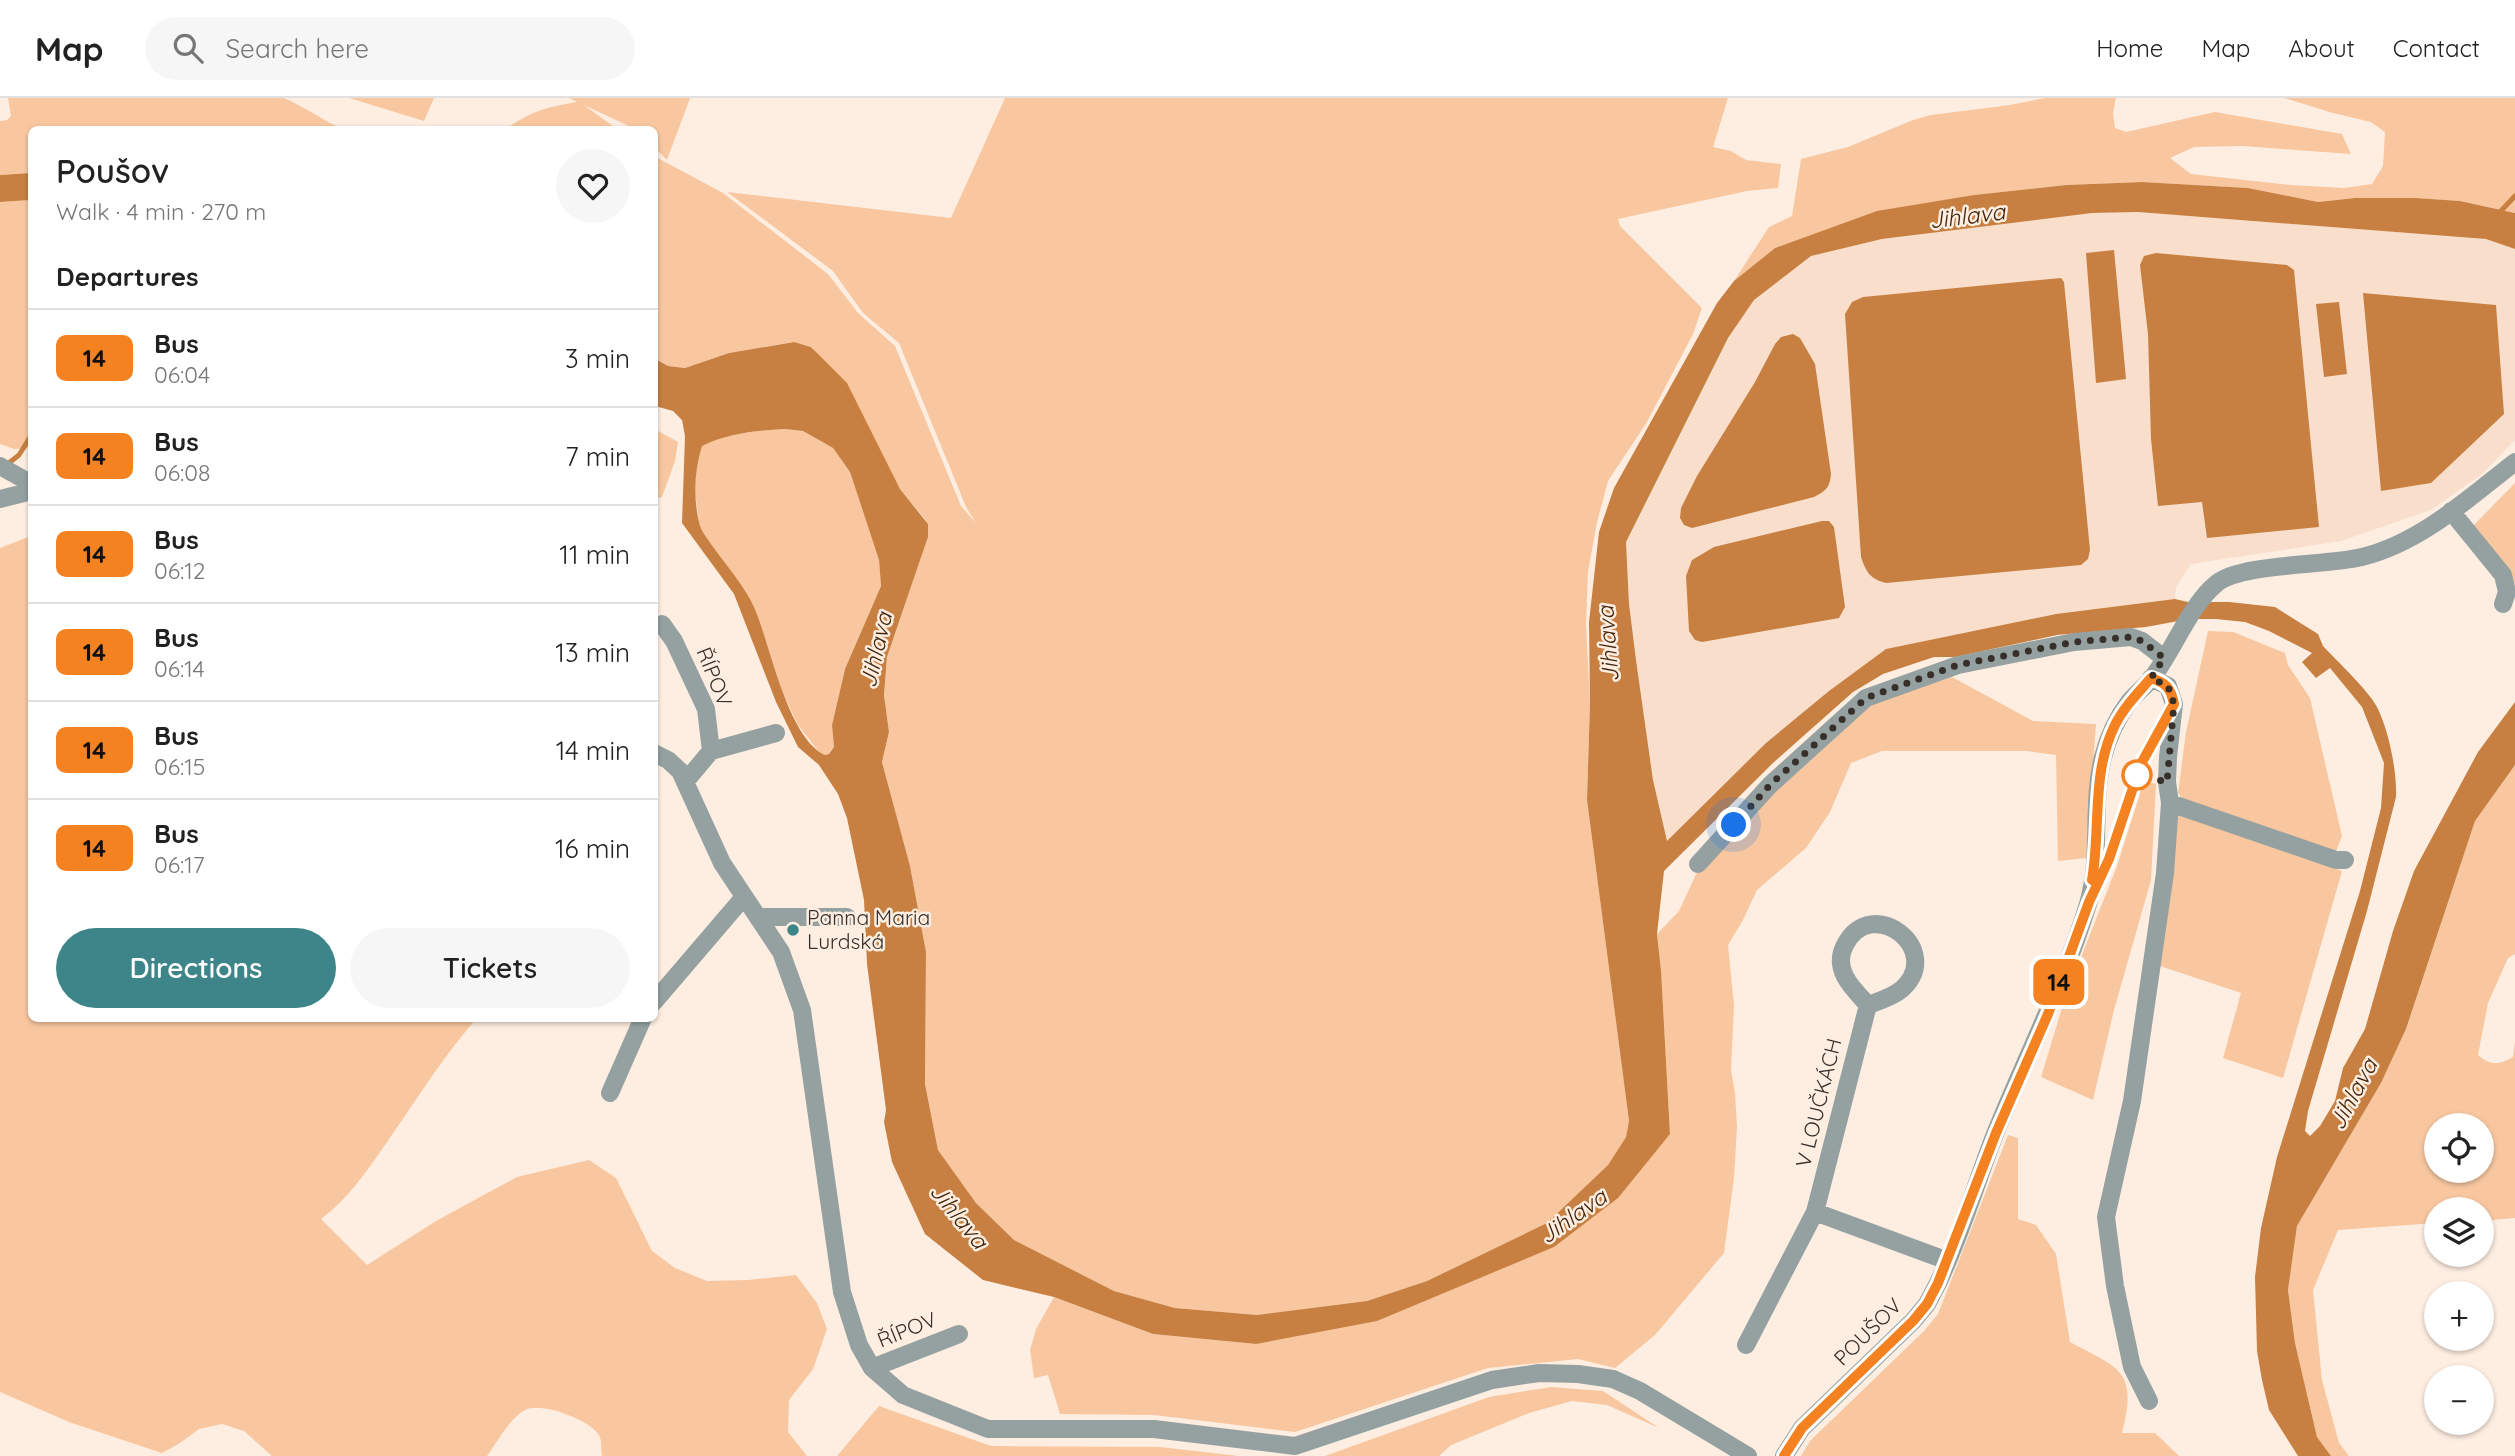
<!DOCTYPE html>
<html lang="en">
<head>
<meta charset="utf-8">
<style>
	:root { --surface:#fff; --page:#f6f6f6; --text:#222; --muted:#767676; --line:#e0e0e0; --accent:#3d8589 }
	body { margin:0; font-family:Quicksand,sans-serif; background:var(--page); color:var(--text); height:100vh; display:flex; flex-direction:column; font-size:26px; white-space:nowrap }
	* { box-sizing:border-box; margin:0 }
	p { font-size:23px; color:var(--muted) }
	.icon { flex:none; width:38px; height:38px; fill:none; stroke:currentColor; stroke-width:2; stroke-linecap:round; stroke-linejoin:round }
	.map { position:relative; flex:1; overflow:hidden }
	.sheet { position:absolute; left:28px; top:28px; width:630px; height:896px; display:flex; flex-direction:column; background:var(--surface); border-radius:10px; box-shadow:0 2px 5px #0004 }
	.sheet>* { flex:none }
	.badge { padding:0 14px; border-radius:10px; font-size:24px; line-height:46px }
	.fabs { position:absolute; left:2424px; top:1015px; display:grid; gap:14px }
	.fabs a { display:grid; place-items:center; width:70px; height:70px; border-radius:50%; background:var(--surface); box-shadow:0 2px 5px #0004; font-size:35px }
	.you { position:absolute; width:35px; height:35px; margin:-18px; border:5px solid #fff; border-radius:50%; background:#1a73e8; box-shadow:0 0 0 10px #1a73e833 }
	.map>.badge { position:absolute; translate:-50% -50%; box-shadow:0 0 0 4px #fff }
	h2 { padding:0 28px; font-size:26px; line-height:63px }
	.round { display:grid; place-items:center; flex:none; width:74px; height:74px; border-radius:37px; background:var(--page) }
	.summary { display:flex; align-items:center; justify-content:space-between; height:119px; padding:0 28px }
	h1 { font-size:33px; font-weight:600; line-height:52px }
	.primary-button { display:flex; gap:14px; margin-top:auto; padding:14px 28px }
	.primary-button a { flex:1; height:80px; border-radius:42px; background:var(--accent); color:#fff; font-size:28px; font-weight:600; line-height:80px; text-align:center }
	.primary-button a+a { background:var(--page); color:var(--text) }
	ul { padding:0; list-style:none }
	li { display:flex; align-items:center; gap:21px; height:98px; padding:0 28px; border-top:2px solid var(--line) }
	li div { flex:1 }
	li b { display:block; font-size:26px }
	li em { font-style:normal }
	li .badge { min-width:77px; font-weight:700; text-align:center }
	header { display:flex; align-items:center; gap:42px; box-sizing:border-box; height:98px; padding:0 35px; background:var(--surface); border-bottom:2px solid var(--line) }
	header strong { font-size:33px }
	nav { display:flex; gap:38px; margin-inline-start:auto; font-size:24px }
	.search { width:490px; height:63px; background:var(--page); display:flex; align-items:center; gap:18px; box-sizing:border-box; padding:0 24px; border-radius:38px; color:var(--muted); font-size:26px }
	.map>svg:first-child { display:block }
</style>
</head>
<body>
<header>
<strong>Map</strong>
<div class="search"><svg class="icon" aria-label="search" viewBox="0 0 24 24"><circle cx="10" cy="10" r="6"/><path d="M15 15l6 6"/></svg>Search here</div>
<nav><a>Home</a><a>Map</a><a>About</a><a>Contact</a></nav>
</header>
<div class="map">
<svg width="2515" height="1358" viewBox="0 0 2515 1358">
	<rect width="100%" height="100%" fill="#feeee2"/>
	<!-- built -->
	<path fill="#f9dfcb" d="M2138 114 2486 141 2515 151V342L2482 376 2431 412 2341 443 2191 466 2176 489 2175 501 2056 516 1886 551 1829 593 1766 645 1667 744 1653 682 1636 562 1629 506 1626 444 1728 240 1754 202 1811 158 1882 141 2092 115Z"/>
	<!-- green -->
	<path fill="#f8c7a0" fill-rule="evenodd" d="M8 0H284C305 9 322 22 343 31L32 32 31 75 0 77V23L7 22 11 18Z
		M349 0H434L424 23Z
		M569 0H690L667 62 655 50 654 32 635 31 584 7 617 31H506C531 13 547 9 577 4Z
		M1005 0H1728L1713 49 1731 53 1746 62 1781 66 1778 90 1747 93 1618 121 1620 128 1702 210 1693 236 1647 324 1608 383 1597 424 1588 474 1586 526 1590 605 1587 702 1629 1023 1626 1039 1608 1067 1547 1125 1427 1183 1367 1203 1257 1217 1175 1210 1114 1193 1014 1142 976 1105 938 1052 925 986 926 854 910 768 882 664 889 634 884 597 887 559 928 439V426L924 420 900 391 812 249 793 244 729 255 685 270 668 268 655 260 654 58 723 95 828 176 858 215 895 248 961 408 976 425 966 409 899 245 863 215 833 173 727 94 951 120Z
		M2045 0H2116L2113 16 2115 30 2126 34 2215 14 2342 36 2351 56 2242 48 2194 49 2170 60 2191 76 2291 87 2344 90 2372 86 2383 68 2385 34 2371 24 2333 15 2284 0H2515V115L2460 103 2416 100H2355L2318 104 2248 90 2142 84 2065 87 1974 97 1775 150 1734 183 1769 129 1792 118 1801 61 1848 49 1913 22 1931 17 2010 7Z
		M31 102 32 350 14 351 0 346V104Z
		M655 331 678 344 675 363 662 399 655 401Z
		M785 331 803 333 833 350 850 374 879 462 881 488 845 571 832 627 834 649 829 656 825 657 819 654 798 627 783 596 753 507 700 430 695 394 697 364 702 347C729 335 755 333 785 331Z
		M2515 385V486L2470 431Z
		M31 438 32 920 476 921C443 959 416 1002 387 1044 367 1073 348 1101 321 1121L367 1167 436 1123 517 1079 589 1062 616 1080 652 1153 675 1170 707 1183 748 1182 796 1177 817 1205 827 1231 813 1271 789 1302 788 1334 807 1358H602C601 1352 602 1342 599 1337 590 1322 541 1303 525 1312 509 1321 498 1343 487 1358H272L244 1333 222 1326 199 1331 180 1345 162 1355 69 1324 0 1294V450Z
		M2208 533 2233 534 2285 555 2288 567 2310 600 2342 738 2335 756 2182 700 2178 695 2186 634Z
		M1952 579 2033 623 2096 626 2086 760 2058 763 2056 657 2027 653H1882L1851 665 1830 714 1806 750 1757 792 1743 822 1728 847 1734 907 1731 972 1735 995 1737 1029 1734 1080 1724 1155 1655 1237 1615 1270 1578 1261 1488 1270 1295 1334 1154 1317 1060 1316 1048 1277 1034 1280 1030 1252 1036 1231 1054 1199 1153 1236 1256 1246 1554 1149 1670 1036 1661 872 1657 836 1679 813 1704 759 1870 605Z
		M2515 667V856L2508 860 2488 905 2478 957C2490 968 2500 967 2513 959L2515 943V1120L2482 1123V1111H2436V1125L2338 1132 2313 1192 2322 1282 2339 1345 2349 1358H2331L2317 1339 2295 1245 2288 1192 2297 1128 2381 985 2406 931 2475 723ZM2436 1027H2482V1073H2436Z
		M2144 683 2156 686 2151 782 2114 912 2093 1002 2041 979 2066 897 2117 768Z
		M2181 715 2342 773 2283 980 2223 960 2241 895 2157 867 2175 718Z
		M2008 1037 2018 1040V1121L2036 1127 2056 1156 2070 1244C2120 1271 2138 1272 2122 1335H2155L2179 1358H1801L1810 1343 1924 1233 1938 1216Z
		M1551 1289 1603 1293 1659 1330 1607 1307 1572 1303 1529 1315 1451 1347 1439 1358H1325L1489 1299Z
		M879 1308 991 1348 1160 1349 1239 1358H837Z"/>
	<!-- water -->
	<path fill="#c78041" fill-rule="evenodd" d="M31 75V102L0 104V77Z
		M2142 84 2248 90 2318 104 2355 100H2416L2460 103 2515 115V151L2486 141 2138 114 2092 115 1882 141 1811 158 1754 202 1728 240 1626 444 1629 506 1636 562 1653 682 1667 743 1766 645 1829 593 1886 551 2056 516 2175 501 2188 504H2229L2275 509 2318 536 2323 548C2337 563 2368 592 2377 609 2389 633 2397 673 2396 699L2367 813 2308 1013 2305 1033 2310 1038 2320 1028 2335 1003 2343 970 2365 931 2393 833 2414 773 2478 654 2515 604V667L2475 723 2406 931 2381 985 2297 1128 2288 1192 2295 1245 2317 1339 2331 1358H2298L2269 1312 2262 1282 2257 1253 2255 1179 2261 1130 2277 1059 2360 793 2381 710 2384 665 2362 609 2330 570 2316 580 2302 564 2312 555 2269 533 2245 524 2216 521H2189L2146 529 2057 537 1955 559H1934L1883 576 1853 594 1774 664 1664 773 1657 836 1661 872 1670 1036 1618 1100 1554 1149 1377 1223 1256 1246 1153 1236 1054 1199 983 1182 925 1136 892 1064 884 1024 886 1012 867 866 864 802 847 720 838 696 819 667 798 649 776 604 734 496 682 425 685 338 682 322 673 313 655 308 654 260 668 268 685 270 729 255 794 244 811 249 847 285 900 391 928 426V439L887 559 884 597 889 634 882 664 910 768 926 854 925 986 938 1052 976 1105 1014 1142 1114 1193 1175 1210 1257 1217 1367 1203 1427 1183 1547 1125 1608 1067 1626 1039 1629 1023 1587 702 1590 605 1589 524 1599 434 1614 390 1717 205 1734 183 1775 150 1877 113 1974 97 2066 87ZM785 331 803 333 833 350 850 374 879 462 881 488 845 571 832 627 834 649 829 656 825 657C787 639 770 545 754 509 744 487 725 466 711 446 707 440 702 434 700 428 693 402 694 373 702 348 729 335 755 333 785 331Z
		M2114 152 2126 281 2096 285 2086 155Z
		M2156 155 2287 167 2294 172 2319 429 2207 440 2202 404 2158 408 2151 341 2148 236 2140 167 2144 158Z
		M2061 180 2064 184 2090 452 2088 461 2081 467 1886 485C1870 481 1866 474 1861 459L1845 216 1852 204 1863 199Z
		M2363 195 2496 207 2504 316 2431 385 2381 393Z
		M2339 204 2347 276 2324 279 2316 206Z
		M1793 236 1800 240 1815 266 1831 376C1830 389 1826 393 1814 399L1692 430 1684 427 1680 420 1681 410 1697 378 1755 284 1775 246 1781 239Z
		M1822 423H1829L1834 429 1845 509 1839 520 1702 544 1695 542 1689 533 1686 478 1692 462 1714 449Z"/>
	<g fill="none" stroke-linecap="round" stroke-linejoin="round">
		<!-- stream -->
		<path stroke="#c78041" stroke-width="5" d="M2498 116 2515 98
			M5 368 19 357 32 336"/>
		<!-- minor -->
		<path stroke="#95a1a1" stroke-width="18" d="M0 368 32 386
			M0 401 32 393
			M2451 413 2503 477 2507 494 2503 506
			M662 526 674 543 706 611 711 653
			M654 655 668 662 680 673 722 765 781 854 802 912 842 1194 859 1247 872 1270 903 1297 988 1331H1154L1295 1348 1492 1282 1539 1275 1578 1276 1613 1281 1640 1293 1748 1358
			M685 684 711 653 776 635
			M2170 705 2336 762H2345
			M1698 766 1770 687 1866 600 1958 567 2074 544 2131 539 2142 543 2164 560
			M759 819H847
			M654 904 743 800
			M610 995 643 920
			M1815 1114 1948 1163
			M1746 1247 1815 1114 1868 907C1879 903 1893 899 1902 891 1945 852 1872 795 1845 847 1832 871 1852 890 1868 907
			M872 1270 959 1236
			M2149 1303 2132 1269 2115 1188 2106 1119 2132 1003 2165 775 2170 705 2167 684 2168 659 2174 606 2168 588 2151 580
			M1784 1358 1802 1330 1913 1223 1927 1206 1938 1185C1961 1137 1976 1085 1995 1036 2026 959 2064 885 2088 806 2102 758 2091 707 2103 659 2108 640 2117 620 2129 604 2136 595 2145 589 2152 580 2174 552 2189 508 2217 485 2242 465 2326 468 2362 459 2420 445 2469 400 2515 364"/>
	</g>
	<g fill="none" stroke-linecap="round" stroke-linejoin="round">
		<!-- line casing -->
		<g stroke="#fff" stroke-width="16">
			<path id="line" d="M1784 1358 1802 1330 1913 1223 1927 1206 1938 1185 1996 1035 2048 916 2089 804 2109 761 2141 666 2174 606C2171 591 2167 585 2151 580 2138 595 2124 609 2115 627 2091 675 2101 731 2092 782"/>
		</g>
		<!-- line -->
		<use href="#line" stroke="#f58220" stroke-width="10"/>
		<!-- walk -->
		<path stroke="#37302a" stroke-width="7" stroke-dasharray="0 12.6" d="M1734 727 1770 687 1866 600 1958 567 2074 544 2131 539 2142 543 2164 560 2151 580 2168 588 2174 606 2167 684 2137 677"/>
	</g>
	<!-- markers -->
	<circle fill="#fff" stroke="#f58220" stroke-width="3.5" cx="2137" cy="677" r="14"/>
	<circle fill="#3d8589" stroke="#feeee2" stroke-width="2.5" cx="793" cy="832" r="7"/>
	<g text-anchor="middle" stroke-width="5" stroke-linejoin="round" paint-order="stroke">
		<!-- street labels -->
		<g font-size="21" fill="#37302a" stroke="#feeee2">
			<text transform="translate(714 579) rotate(68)" y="7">ŘÍPOV</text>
			<text transform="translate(1819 1005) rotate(-76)" y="7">V LOUČKÁCH</text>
			<text transform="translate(907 1232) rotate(-22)" y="7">ŘÍPOV</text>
			<text transform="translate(1868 1234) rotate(-45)" y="7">POUŠOV</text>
		</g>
		<!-- poi labels -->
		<g font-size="21" fill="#37302a" stroke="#feeee2" text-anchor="start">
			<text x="807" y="827">Panna Maria<tspan x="807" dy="24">Lurdská</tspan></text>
		</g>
		<!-- water labels -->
		<g font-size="23" font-style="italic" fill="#43260b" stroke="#feeee2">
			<text transform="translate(1967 118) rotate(-7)" y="8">Jihlava</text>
			<text transform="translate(1608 546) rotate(-94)" y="8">Jihlava</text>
			<text transform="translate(876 552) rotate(-77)" y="8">Jihlava</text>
			<text transform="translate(2353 996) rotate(-62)" y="8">Jihlava</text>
			<text transform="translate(959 1118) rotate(51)" y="8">Jihlava</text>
			<text transform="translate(1573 1118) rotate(-35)" y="8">Jihlava</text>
		</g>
	</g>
</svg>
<div class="fabs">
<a><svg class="icon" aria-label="locate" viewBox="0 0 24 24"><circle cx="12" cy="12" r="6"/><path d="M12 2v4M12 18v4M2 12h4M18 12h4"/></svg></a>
<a><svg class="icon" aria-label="layers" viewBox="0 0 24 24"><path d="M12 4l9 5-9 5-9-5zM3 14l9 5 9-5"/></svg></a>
<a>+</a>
<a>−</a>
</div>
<div class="you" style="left:1734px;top:727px"></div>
<b class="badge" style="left:2059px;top:884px;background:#f58220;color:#111">14</b>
<section class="sheet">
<div class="summary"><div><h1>Poušov</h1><p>Walk · 4 min · 270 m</p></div><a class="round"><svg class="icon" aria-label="heart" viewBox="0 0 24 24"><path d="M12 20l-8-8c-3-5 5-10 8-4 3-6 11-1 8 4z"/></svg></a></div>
<h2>Departures</h2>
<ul>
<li><span class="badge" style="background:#f58220;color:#111">14</span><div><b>Bus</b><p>06:04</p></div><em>3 min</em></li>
<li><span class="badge" style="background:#f58220;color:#111">14</span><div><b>Bus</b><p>06:08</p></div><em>7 min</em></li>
<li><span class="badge" style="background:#f58220;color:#111">14</span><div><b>Bus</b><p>06:12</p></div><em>11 min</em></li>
<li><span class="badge" style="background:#f58220;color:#111">14</span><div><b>Bus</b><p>06:14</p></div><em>13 min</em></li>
<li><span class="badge" style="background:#f58220;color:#111">14</span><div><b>Bus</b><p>06:15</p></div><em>14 min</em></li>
<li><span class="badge" style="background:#f58220;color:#111">14</span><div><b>Bus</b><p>06:17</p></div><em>16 min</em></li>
</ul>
<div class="primary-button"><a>Directions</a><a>Tickets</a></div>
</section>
</div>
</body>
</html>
